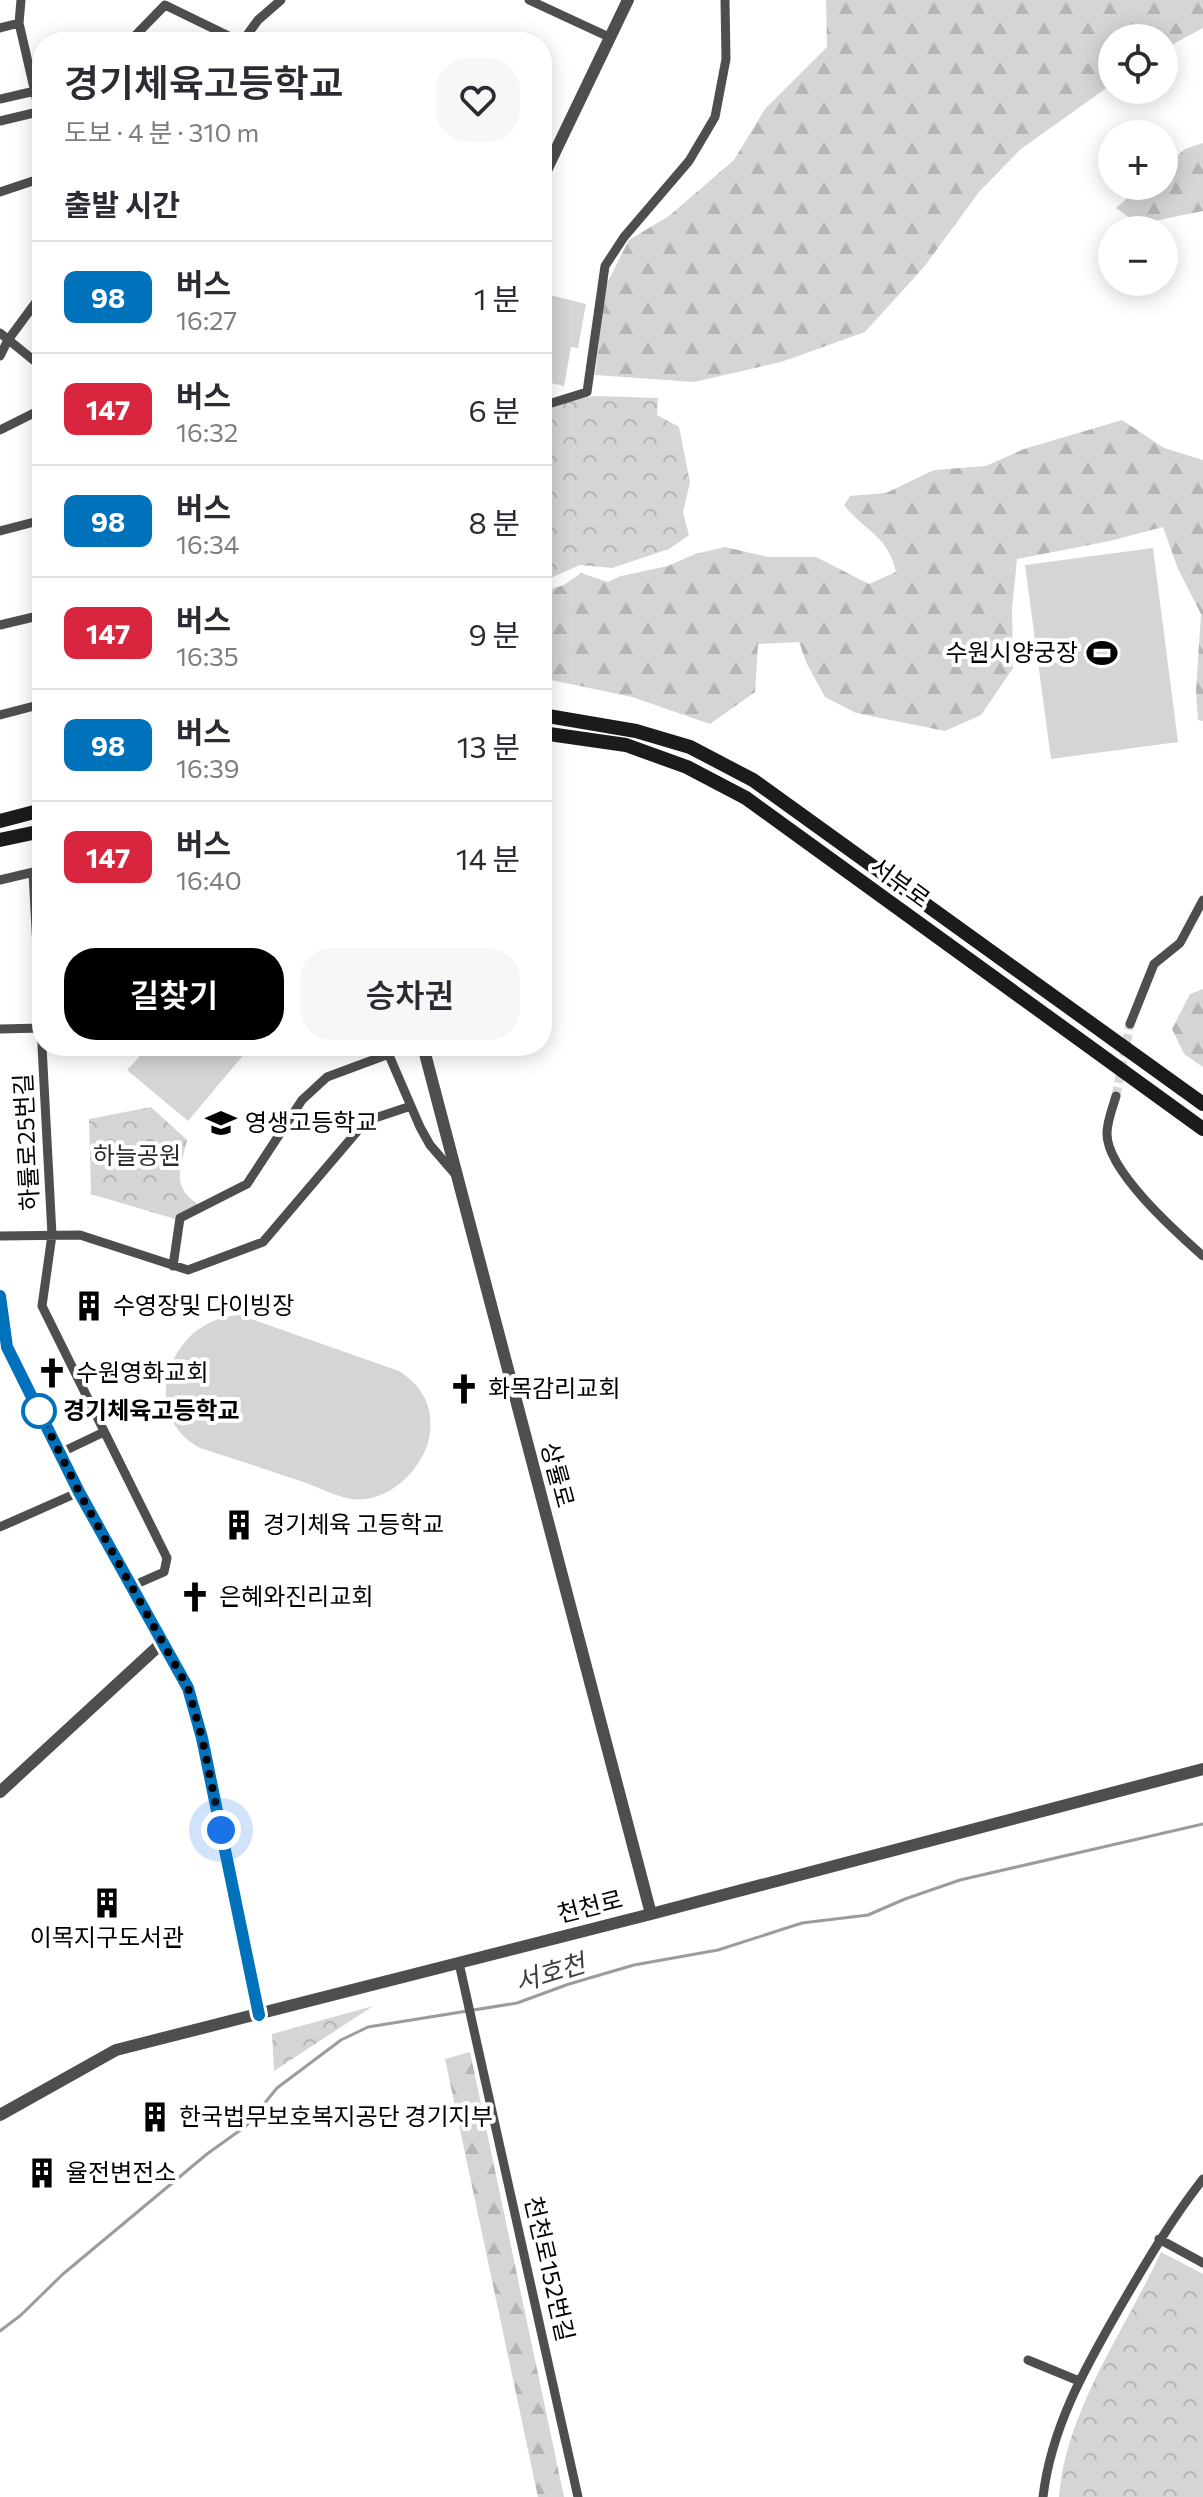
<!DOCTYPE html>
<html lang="ko">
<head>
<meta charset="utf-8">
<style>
	:root { --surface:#fff; --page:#f7f7f7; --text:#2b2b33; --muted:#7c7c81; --line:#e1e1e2; --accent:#000 }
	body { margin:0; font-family:Commissioner,"Noto Sans KR",sans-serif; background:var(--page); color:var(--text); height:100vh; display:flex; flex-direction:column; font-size:30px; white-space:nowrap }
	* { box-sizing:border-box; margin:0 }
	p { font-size:26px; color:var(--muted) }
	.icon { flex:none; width:44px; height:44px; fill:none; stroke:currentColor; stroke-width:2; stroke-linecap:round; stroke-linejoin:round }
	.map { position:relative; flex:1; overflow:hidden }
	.panel { position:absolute; left:32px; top:32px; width:520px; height:1024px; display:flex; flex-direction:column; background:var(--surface); border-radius:32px; box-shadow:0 4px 20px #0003 }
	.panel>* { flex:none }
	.badge { padding:0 16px; border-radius:12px; font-size:28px; line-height:52px }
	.controls { position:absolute; left:1098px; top:24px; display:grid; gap:16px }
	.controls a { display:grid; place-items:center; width:80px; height:80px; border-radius:50%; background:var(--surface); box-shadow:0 4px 20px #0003; font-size:40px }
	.you { position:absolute; width:40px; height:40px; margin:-20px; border:6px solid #fff; border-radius:50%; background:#1a73e8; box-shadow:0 0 0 12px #1a73e833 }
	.map>.badge { position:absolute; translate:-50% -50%; box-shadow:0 0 0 4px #fff }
	h2 { padding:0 32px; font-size:30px; line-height:72px }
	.round { display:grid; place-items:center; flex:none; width:84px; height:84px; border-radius:32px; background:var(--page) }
	.overview { display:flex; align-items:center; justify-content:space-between; height:136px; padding:0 32px }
	h1 { font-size:38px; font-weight:600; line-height:60px }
	.button { display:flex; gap:16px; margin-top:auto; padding:16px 32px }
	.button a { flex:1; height:92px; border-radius:32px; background:var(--accent); color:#fff; font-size:32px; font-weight:600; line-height:92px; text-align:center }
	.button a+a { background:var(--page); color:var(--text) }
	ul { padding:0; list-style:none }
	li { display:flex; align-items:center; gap:24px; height:112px; padding:0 32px; border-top:2px solid var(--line) }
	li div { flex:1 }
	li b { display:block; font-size:30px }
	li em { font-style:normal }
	li .badge { min-width:88px; font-weight:700; text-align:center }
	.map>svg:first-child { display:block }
</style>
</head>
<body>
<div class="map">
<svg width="1203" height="2497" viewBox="0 0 1203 2497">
	<defs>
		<pattern id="forest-firs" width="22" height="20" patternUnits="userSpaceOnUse" patternTransform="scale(2)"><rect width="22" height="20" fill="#d5d5d5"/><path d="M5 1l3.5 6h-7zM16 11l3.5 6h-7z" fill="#b5b5b5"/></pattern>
		<pattern id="park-crowns" width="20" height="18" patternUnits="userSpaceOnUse" patternTransform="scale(2)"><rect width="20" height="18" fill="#d5d5d5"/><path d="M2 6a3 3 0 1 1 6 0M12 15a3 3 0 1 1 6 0" fill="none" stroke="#b5b5b5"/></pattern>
	</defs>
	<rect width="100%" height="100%" fill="#fff"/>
	<!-- forest -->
	<path fill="url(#forest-firs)" d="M826 0H1203V28L1164 49V38H1112V84L1021 149 979 192 924 267 865 332 781 362 694 382 595 375 605 287 629 240 669 216 734 160 765 109 827 47Z
		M1203 143V211L1139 224 1116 208 1142 186H1164V167L1185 149Z
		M1122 420 1164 448 1203 460V721L1198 720 1196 690 1201 614 1178 569 1163 527 1110 541 1017 559 1012 608 1013 668 981 715 945 731 856 713 825 697 807 664 799 642 758 644 755 692 710 724 632 697 551 680 542 682V592L564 585 581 573 608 582 621 576 668 566 695 554 725 547 768 557H816L869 584 896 572C888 535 865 532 844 505L850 496 886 493 934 470 986 466 1024 449Z
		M1203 989V1067L1184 1054 1172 1029 1190 994Z
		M470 2052 564 2497H538L445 2059Z"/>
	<!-- park -->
	<path fill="url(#park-crowns)" d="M597 396 658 398 657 415 679 427 690 482 683 513 689 535 669 549 612 568 580 565 542 582V402Z
		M151 1107 187 1140C181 1167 170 1186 198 1204L176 1216 175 1219 91 1194 89 1119Z
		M373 2006 274 2071 272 2034Z
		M1161 2252 1203 2274V2497H1059C1065 2412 1126 2328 1161 2252Z"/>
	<!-- pitch -->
	<path fill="#d5d5d5" d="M542 293 586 304 578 348 571 347 564 386 542 381Z
		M1153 548 1178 742 1051 759 1025 565Z
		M149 1046H251L188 1121 127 1070Z
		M240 1315 399 1371C422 1386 433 1405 430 1433 426 1467 389 1504 352 1499 337 1497 320 1488 306 1483 270 1471 235 1459 200 1448 136 1414 169 1318 240 1315Z"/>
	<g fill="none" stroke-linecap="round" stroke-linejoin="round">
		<!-- stream -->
		<path stroke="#9c9c9c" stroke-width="3" d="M0 2331 21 2315 63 2274 207 2154 246 2126 277 2088 341 2040 368 2027 517 2003 569 1984 634 1965 718 1950 802 1923 868 1915 905 1899 960 1880 1203 1824"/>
		<!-- minor-tunnel -->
		<path stroke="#d9d9d9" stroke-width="9" stroke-dasharray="9 4.5" stroke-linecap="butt" d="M1116 1096 1130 1024"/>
		<!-- minor -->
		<path stroke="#4e4e4e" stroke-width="9" d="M21 0 19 23 42 123
			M529 0 609 37
			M0 28 19 23
			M129 42 165 5 241 42
			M242 42 258 20 281 0
			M0 99 35 91
			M0 121 42 111
			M0 192 42 178
			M0 333 42 367
			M0 356 8 340 42 294
			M542 406 587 392 605 266 624 237 689 161 715 117 726 59 725 0
			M0 430 42 409
			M0 531 42 520
			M0 625 42 615
			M0 715 42 704
			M33 872 42 1044
			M0 880 42 870
			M1130 1024 1154 964 1180 943 1203 900
			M0 1029 42 1028
			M42 1046 52 1235 42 1306 167 1558 164 1572 132 1586
			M385 1046 420 1127 430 1145 456 1175
			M1116 1096C1113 1107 1107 1121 1107 1133 1106 1170 1176 1232 1203 1256
			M0 1236 80 1235 188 1270 263 1242 366 1121 411 1106
			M173 1266 180 1218 247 1184 302 1100 327 1077 389 1054
			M60 1453 104 1432
			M0 1527 79 1492
			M459 1963 578 2497
			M1159 2239 1203 2263
			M1028 2360 1079 2381
			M1043 2497C1051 2428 1085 2368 1119 2309 1145 2264 1171 2220 1203 2179"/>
		<!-- tertiary -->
		<path stroke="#4e4e4e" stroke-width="12" d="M542 179 628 0
			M423 1046 651 1914
			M0 1296 7 1347 79 1492 188 1688 202 1738 259 2015
			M0 1792 164 1641
			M0 2115 116 2050 651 1914 1203 1769"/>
		<!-- secondary -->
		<path stroke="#1b1b1b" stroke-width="14" d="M542 715 636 731 690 747 753 780 1203 1104
			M542 733 626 745 687 767 746 798 1203 1129
			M0 821 42 810
			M0 840 42 831"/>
	</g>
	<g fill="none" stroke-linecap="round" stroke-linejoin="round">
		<!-- line casing -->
		<g stroke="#fff" stroke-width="18">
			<path id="line" d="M0 1296 7 1347 79 1492 188 1688 202 1738 259 2015"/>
		</g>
		<!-- line -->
		<use href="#line" stroke="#0072bc" stroke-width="12"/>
		<!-- walk -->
		<path stroke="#000" stroke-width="8" stroke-dasharray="0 14.4" d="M39 1411 79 1492 188 1688 202 1738 221 1830"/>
	</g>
	<!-- icons -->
	<defs>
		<g id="stadium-bare" transform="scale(2.4)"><path d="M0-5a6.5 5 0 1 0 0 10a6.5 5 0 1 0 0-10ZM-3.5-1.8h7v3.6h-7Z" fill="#000" stroke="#fff" stroke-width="2.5" paint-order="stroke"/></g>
		<g id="school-bare" transform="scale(2.4)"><path d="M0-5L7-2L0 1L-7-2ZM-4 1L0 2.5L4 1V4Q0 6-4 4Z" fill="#000" stroke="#fff" stroke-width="2.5" paint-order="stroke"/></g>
		<g id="building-bare" transform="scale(2.4)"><path d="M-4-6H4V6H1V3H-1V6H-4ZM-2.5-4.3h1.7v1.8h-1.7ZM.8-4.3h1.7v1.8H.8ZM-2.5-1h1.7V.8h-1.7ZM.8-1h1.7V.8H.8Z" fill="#000" stroke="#fff" stroke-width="2.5" paint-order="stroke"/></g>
		<g id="church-bare" transform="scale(2.4)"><path d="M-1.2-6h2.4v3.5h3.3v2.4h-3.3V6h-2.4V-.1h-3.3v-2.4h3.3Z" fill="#000" stroke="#fff" stroke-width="2.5" paint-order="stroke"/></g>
	</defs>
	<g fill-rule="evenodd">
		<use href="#stadium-bare" x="1102" y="653"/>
		<use href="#school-bare" x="221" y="1123"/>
		<use href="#building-bare" x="89" y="1306"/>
		<use href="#church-bare" x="52" y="1373"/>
		<use href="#church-bare" x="464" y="1389"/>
		<use href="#building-bare" x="239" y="1525"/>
		<use href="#church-bare" x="195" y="1597"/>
		<use href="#building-bare" x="107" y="1903"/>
		<use href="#building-bare" x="155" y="2117"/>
		<use href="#building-bare" x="42" y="2173"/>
	</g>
	<!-- markers -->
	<circle fill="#fff" stroke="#0072bc" stroke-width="4" cx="39" cy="1411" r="16"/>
	<g text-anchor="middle" stroke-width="8" stroke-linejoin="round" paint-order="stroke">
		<!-- poi labels -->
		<g font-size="24" fill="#000" stroke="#fff" text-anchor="start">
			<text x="1078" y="661" text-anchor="end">수원시양궁장</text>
			<text x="245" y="1131">영생고등학교</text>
			<text x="113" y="1314">수영장및 다이빙장</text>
			<text x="76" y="1381">수원영화교회</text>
			<text x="488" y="1397">화목감리교회</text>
			<text x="263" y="1533">경기체육 고등학교</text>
			<text x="219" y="1605">은혜와진리교회</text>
			<text x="107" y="1946" text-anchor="middle">이목지구도서관</text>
			<text x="179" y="2125">한국법무보호복지공단 경기지부</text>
			<text x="66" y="2181">율전변전소</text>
		</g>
		<!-- street labels -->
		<g font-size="24" fill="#000" stroke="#fff">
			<text transform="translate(900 883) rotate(36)" y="8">서부로</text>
			<text transform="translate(27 1142) rotate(-93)" y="8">하률로25번길</text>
			<text transform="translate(557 1475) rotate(75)" y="8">상률로</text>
			<text transform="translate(590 1907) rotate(-14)" y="8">천천로</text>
			<text transform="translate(549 2269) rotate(77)" y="8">천천로152번길</text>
		</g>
		<!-- park labels -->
		<g font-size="24" fill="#2c2c2c" stroke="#fff">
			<text x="137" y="1164">하늘공원</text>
		</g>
		<!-- stop labels -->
		<g font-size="24" font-weight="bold" fill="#000" stroke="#fff" text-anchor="start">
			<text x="63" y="1419">경기체육고등학교</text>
		</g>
		<!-- water labels -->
		<g font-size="26" font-style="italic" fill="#3d3d3d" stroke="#fff">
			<text transform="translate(550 1973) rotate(-17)" y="9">서호천</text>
		</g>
	</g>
</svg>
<div class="controls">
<a><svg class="icon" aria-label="locate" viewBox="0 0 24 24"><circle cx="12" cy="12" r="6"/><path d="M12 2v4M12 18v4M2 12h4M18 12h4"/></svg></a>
<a>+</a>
<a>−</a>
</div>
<div class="you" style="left:221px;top:1830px"></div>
<section class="panel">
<div class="overview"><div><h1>경기체육고등학교</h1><p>도보 · 4 분 · 310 m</p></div><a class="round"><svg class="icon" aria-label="heart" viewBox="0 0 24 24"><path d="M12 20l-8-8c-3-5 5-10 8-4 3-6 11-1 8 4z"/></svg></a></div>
<h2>출발 시간</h2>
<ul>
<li><span class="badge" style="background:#0072bc;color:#fff">98</span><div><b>버스</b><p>16:27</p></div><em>1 분</em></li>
<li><span class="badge" style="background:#d7263d;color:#fff">147</span><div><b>버스</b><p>16:32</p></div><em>6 분</em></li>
<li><span class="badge" style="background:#0072bc;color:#fff">98</span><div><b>버스</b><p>16:34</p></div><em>8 분</em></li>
<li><span class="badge" style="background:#d7263d;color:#fff">147</span><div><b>버스</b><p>16:35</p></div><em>9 분</em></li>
<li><span class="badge" style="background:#0072bc;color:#fff">98</span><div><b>버스</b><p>16:39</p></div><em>13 분</em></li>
<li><span class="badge" style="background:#d7263d;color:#fff">147</span><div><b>버스</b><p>16:40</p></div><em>14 분</em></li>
</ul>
<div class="button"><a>길찾기</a><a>승차권</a></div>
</section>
</div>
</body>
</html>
